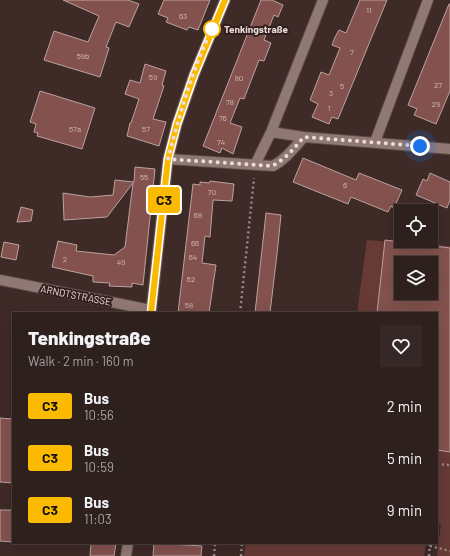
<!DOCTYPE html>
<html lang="en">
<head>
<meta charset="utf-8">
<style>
	:root { --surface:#2e201d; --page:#362826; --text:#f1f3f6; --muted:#a7a3a4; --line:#493e3b }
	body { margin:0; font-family:Barlow,sans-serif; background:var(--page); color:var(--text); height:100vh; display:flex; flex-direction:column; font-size:15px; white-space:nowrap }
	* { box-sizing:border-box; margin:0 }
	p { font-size:13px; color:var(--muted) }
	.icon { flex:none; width:22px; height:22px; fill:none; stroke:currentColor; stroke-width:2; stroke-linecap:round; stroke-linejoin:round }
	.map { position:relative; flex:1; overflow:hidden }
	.side { position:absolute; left:12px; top:312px; width:426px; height:232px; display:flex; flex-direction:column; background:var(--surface); border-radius:0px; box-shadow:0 4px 16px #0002,0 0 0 1px var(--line) }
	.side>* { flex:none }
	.badge { padding:0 8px; border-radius:3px; font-size:14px; line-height:26px }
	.fabs { position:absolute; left:394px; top:204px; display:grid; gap:8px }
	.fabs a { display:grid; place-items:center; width:44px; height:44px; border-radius:0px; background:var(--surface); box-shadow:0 4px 16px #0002,0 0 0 1px var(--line); font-size:20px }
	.you { position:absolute; width:20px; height:20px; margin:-10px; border:3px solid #fff; border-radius:50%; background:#1a73e8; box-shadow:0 0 0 6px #1a73e833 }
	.map>.badge { position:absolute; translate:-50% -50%; box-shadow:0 0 0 2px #fff }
	.round { display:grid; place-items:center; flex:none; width:42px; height:42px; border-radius:0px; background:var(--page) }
	.summary { display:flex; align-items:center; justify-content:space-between; height:68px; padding:0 16px }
	h1 { font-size:19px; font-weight:800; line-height:30px }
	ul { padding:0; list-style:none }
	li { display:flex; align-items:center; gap:12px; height:52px; padding:0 16px }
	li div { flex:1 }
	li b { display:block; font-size:15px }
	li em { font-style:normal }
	li .badge { min-width:44px; font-weight:700; text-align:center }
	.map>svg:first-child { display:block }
</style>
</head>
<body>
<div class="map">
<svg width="450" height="556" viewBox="0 0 450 556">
	<rect width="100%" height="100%" fill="#3e2a27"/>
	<!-- green -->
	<path fill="#673a36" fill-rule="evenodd" d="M367 240 450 246V556H437L441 524 437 523V313H357ZM401 263H431V293H401Z
		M246 543H426L424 556H244Z"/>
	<!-- building -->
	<path fill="#83524e" stroke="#bca29f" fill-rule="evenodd" d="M63 0H128L139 4 129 27 116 22 106 47 109 48 100 77 44 60 54 31 88 42 99 16Z
		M164 0H210L198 30 189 27 187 30 166 22 168 18 158 14Z
		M261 0H272L283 5 278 17 274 15 264 40 271 43 264 61 259 60 244 99 240 98 230 123 242 127 233 154 222 148 220 153 203 146Z
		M360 0H387L338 119 332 117 329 124 312 117 318 104 310 100 321 72 329 75 340 48 332 45 335 37 339 30 346 33Z
		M449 4H450V91L436 124 414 115 417 109 408 105Z
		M145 64 166 71 162 85 164 86 153 119 166 122 159 146 127 136 130 123H131L139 99 125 94 130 80 140 83Z
		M40 91 95 108 82 149 37 136 38 133 34 132 36 124 30 122Z
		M303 158 356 180 359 173 402 190 394 208 391 206 388 212 351 197 348 204 293 182Z
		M135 167 155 169 143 285 132 283V287L109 286 110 283 93 282V276L52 267 58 241 77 245 76 251 114 255 125 247 133 183 107 217 64 220 63 193 90 197 113 195 115 180 134 182Z
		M430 173 450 182V200L447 208 416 195 423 179 427 181Z
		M210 181 234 184 232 201 213 200 210 237 205 236 202 263 216 265 209 313H178L193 184 200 185V182L209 183Z
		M21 207 33 210 31 221 17 222Z
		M266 213 281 215 277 254 270 313H255Z
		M385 240 450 248V452L437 450V313H377ZM401 263H431V293H401Z
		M4 242 19 245 16 260 1 257Z
		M0 418 13 419V483L0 482Z
		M0 510H13V542L0 541Z
		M91 543H116L114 556H90Z
		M154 543 202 546 201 556H153Z"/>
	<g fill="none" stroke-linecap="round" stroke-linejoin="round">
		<!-- minor casing -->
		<g stroke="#5a4744" stroke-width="12">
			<path id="minor" d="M271 132 304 137 450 149
				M375 142 428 0
				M168 159 273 166C286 159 294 148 304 137
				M255 165 271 132 323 0
				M0 280 151 310
				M151 313 168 159 177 124 194 75 225 0
				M126 556 128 543"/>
		</g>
		<!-- path -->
		<path stroke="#9b8a88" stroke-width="2.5" stroke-dasharray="2 3" stroke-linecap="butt" d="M240 313 254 178
			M437 464 450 465
			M430 546 450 551
			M214 556 215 543
			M241 556 242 543
			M429 556 430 543"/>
		<!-- minor -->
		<use href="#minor" stroke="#907875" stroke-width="10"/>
	</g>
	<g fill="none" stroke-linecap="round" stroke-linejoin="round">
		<!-- line casing -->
		<g stroke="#fff" stroke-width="9">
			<path id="line" d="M151 313 168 159 177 124 194 75 225 0"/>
		</g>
		<!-- line -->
		<use href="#line" stroke="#fbba00" stroke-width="6"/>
		<!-- walk -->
		<path stroke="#ecdedc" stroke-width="4" stroke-dasharray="0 7.2" d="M212 29C193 68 179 116 168 159L272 166C286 159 294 148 304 137L420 146"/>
	</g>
	<!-- markers -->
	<circle fill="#fff" stroke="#fbba00" stroke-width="2" cx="212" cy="29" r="8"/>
	<g text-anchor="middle" stroke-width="4" stroke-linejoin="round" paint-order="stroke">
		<!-- number labels -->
		<g font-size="8" fill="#d2bbb8">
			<text x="369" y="13">11</text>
			<text x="183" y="19">63</text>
			<text x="352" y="55">7</text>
			<text x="83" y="59">59b</text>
			<text x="153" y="80">59</text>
			<text x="239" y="81">80</text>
			<text x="438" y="88">27</text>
			<text x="342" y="89">5</text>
			<text x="331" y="96">3</text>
			<text x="230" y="105">78</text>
			<text x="436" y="107">29</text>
			<text x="329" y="111">1</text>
			<text x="223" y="121">76</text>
			<text x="75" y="132">57a</text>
			<text x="146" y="132">57</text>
			<text x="221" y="145">74</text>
			<text x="144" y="180">55</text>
			<text x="345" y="188">6</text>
			<text x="212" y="195">70</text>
			<text x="198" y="218">68</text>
			<text x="195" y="246">66</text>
			<text x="193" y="260">64</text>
			<text x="65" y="262">2</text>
			<text x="121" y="265">49</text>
			<text x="191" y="282">62</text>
			<text x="189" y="308">58</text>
		</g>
		<!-- stop labels -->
		<g font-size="10" font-weight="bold" fill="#ecdedc" stroke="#33201e" text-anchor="start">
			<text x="224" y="33">Tenkingstraße</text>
		</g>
		<!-- street labels -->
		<g font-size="10" fill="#ecdedc" stroke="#33201e">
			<text transform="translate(76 295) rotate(11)" y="4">ARNDTSTRASSE</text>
		</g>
	</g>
</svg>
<div class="fabs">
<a><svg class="icon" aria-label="locate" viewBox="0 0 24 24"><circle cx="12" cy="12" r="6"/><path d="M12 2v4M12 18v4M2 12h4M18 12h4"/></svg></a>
<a><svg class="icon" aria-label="layers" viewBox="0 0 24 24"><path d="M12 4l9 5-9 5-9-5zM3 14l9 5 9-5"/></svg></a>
</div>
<div class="you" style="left:420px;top:146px"></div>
<b class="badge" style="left:164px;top:200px;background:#fbba00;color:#111">C3</b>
<section class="side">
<div class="summary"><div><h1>Tenkingstraße</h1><p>Walk · 2 min · 160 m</p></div><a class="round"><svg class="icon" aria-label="heart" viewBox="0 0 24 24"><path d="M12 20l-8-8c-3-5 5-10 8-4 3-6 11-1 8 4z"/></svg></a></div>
<ul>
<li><span class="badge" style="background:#fbba00;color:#111">C3</span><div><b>Bus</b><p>10:56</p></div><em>2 min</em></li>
<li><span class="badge" style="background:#fbba00;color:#111">C3</span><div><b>Bus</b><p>10:59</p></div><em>5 min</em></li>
<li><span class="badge" style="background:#fbba00;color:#111">C3</span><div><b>Bus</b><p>11:03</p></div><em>9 min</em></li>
</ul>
</section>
</div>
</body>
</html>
